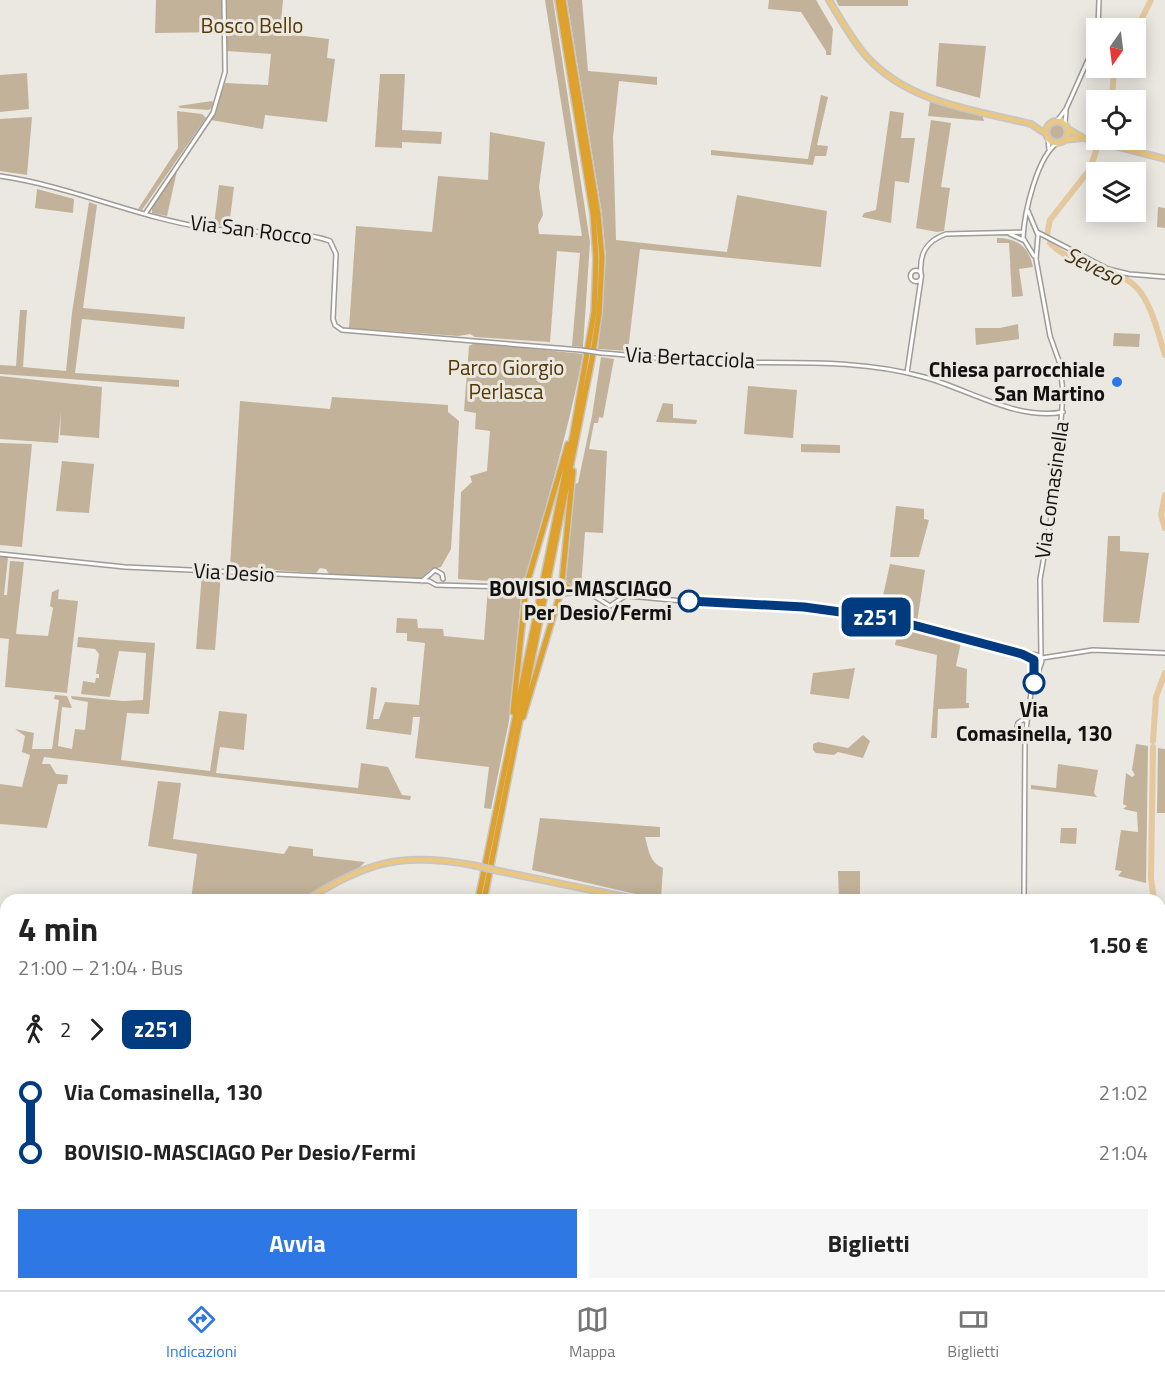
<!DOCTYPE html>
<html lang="it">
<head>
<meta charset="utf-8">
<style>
	:root { --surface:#fff; --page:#f6f6f6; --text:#222; --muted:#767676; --line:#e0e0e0; --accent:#2d78e4 }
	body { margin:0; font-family:"Titillium Web",sans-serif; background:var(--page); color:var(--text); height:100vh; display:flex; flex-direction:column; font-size:22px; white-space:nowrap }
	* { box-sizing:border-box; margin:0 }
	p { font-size:20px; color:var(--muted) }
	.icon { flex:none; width:33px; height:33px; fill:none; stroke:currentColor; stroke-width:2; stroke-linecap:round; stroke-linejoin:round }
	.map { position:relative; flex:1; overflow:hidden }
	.side { position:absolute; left:0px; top:894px; width:1166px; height:396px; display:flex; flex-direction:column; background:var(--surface); border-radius:18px 18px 0 0; box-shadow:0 3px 15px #0003 }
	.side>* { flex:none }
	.badge { padding:0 12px; border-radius:9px; font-size:21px; line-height:39px }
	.needle { width:39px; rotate:194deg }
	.tools { position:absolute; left:1086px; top:18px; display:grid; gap:12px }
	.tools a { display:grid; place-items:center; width:60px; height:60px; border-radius:0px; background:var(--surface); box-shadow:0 3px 15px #0003; font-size:30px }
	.map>.badge { position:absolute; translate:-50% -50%; box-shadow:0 0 0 3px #fff }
	.legs { display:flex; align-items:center; gap:9px; height:66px; padding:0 18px; font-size:20px }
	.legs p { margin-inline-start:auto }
	.overview { display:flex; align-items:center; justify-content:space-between; height:102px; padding:0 18px }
	h1 { font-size:33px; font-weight:700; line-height:45px }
	.button { display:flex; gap:12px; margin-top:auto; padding:12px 18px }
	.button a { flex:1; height:69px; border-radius:0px; background:var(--accent); color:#fff; font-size:24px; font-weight:700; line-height:69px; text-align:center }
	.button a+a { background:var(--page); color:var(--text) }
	ul { padding:0 18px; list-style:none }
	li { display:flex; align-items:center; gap:21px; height:60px; font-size:22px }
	li i { display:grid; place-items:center; width:9px; height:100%; margin:0 8px; background:currentColor }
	li i::after { content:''; width:15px; height:15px; margin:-8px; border:4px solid; border-radius:50%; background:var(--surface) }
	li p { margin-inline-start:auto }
	li:first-child i { background:linear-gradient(#0000 50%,currentColor 0) }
	li:last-child i { background:linear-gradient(currentColor 50%,#0000 0) }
	.dock { display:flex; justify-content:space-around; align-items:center; height:84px; border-top:2px solid var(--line); background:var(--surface); font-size:16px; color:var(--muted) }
	.dock a { display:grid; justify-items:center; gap:3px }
	.dock .selected { color:var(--accent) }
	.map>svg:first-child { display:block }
</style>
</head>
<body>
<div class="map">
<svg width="1165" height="1290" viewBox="0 0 1165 1290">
	<rect width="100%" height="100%" fill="#ebe7e1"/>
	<!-- green -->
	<path fill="#c3b29a" d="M156 0H283L280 33 329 39 327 58 335 59 327 122 265 115 263 129 211 120 225 83 268 85 271 54 227 51 226 32 155 33Z
		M545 0H553L590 242 583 347 572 346 580 253 557 251 550 342 475 337 470 334 458 336 349 328 356 226 432 232 438 176 488 180 490 132 545 142 539 187 543 215 538 225 539 234 582 236Z
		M567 0H582L588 71 657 77V85L619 81 613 137 616 240 727 252 737 195 827 211 821 267 640 249 628 351 598 349 606 258 602 214Z
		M769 0H816L833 29 831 55H826V51L801 12 768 9Z
		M836 0H908V6H839Z
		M939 43 986 46 980 98 936 86Z
		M27 73 29 109 0 112V75Z
		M380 74H405L402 130 442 132 441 144 402 142V148L375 147Z
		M821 95 828 97 817 145 828 146 826 156H815L813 165 711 155V150L808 159Z
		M212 101 214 105 209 110 180 108 178 106Z
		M930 102 982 115 984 121 928 116Z
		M177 111 202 114 206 118 142 210 138 209 178 148Z
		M890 111 904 113 901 138H915L909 183 895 181 891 223 862 217 864 213 876 210Z
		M32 117 27 175 0 171V119Z
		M931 120 951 123 941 187 950 188 944 231 937 232 916 228Z
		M1050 132a7 7 0 1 1 14 0a7 7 0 1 1-14 0Z
		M177 171 167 216 152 213V207Z
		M219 185 234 187 229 226 214 225Z
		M37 189 74 199 73 213 35 208Z
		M89 202 97 205 83 308 185 317 184 329 82 319 75 373 179 380V387L0 374V365L16 366 20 310H27L23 367 66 371 72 313Z
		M1158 207 1165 208V228L1157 227Z
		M997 238C1017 238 1029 247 1033 267L1019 269 1023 296 1012 297 1009 243H997Z
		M1018 324 1019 339 976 345 975 328H1000Z
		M1114 333 1140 334 1139 347 1113 346Z
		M475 343 583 354C569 430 546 504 526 579L522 583 458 579 461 492 472 482 470 476 487 471 490 431 475 429 476 413 464 411 469 346Z
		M601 357 614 359 603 418 599 417 598 423H594L589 449 607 451 603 533 585 532 581 588 570 585 566 580 575 484 578 483 592 416Z
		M0 376 102 387 99 438 60 435 61 411 58 443 0 439Z
		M748 386 797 390 793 438 744 434Z
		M332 397 448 405V412L459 421 451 549 441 567 430 570 420 580 329 574 326 569 320 568 316 573 230 567 240 401 330 409Z
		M663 403 673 404V418L697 420 696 424 656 422Z
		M0 443 32 444 22 547 0 545Z
		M801 444 840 445V453L801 452Z
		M62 461 94 464 89 513 56 511Z
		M896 506 924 509V519L929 520 919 557H890Z
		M1108 536H1120V551L1149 553 1139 623 1103 622Z
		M0 556 8 557 4 595H7L10 561 24 562 16 634 48 636 53 608 50 606 52 592 59 589 58 599 78 601 67 693 5 687 9 639 0 638Z
		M890 564 925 570 917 622 879 614Z
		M202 573 221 574 215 650 196 649Z
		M488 588 515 591 521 597 509 721 491 809 484 808 489 767 415 758 420 717H413L411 735 366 729 371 687 377 688 373 719H379L385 702 419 705 425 643 407 641V633H396L397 618 417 619 418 628 443 629 444 636 484 640Z
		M899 626 961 642 956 666 967 669 966 703H969V708L938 709 937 738H931L937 655 895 645Z
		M78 637 155 643 149 714 127 713 121 760 210 771 219 711 247 714 244 750 220 747 216 773 358 788 361 763 388 767 402 795 411 796 410 800 44 757 42 764H50L56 774 68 775 67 784H58L47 828 0 824V784L22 787 30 755 22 752 25 736 15 729 34 733 32 749H52L59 700 54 699 55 695 67 696 72 708 62 707 58 746 72 749 75 729 85 730 88 702 72 699 71 696 123 701 143 700 146 653 119 651 110 697 81 694 83 681 95 683 96 678H99V674H96L99 654 95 649 77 647Z
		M855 668 849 699 810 694 813 673Z
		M863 735 870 741 863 758 838 752 834 755 816 753 813 750V744L818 742 848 748Z
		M1136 744 1148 746 1146 883 1118 876 1122 871 1115 870 1121 830 1138 832 1137 812 1123 809 1127 806 1123 804 1126 773 1132 777 1135 775 1132 770Z
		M1158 748 1165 749V813H1157Z
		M1058 764 1098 770 1094 793 1097 797 1031 789V785L1056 788Z
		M158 781 181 783 173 839 284 854 289 846 313 849V856L365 862 360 867 298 900H191L197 854 148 846Z
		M540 818 660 827V837H645C649 850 649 862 663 868L661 900 532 870Z
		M1061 828H1077L1076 844 1060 843Z
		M838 871H860V900H839Z
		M2 975 6 976V1033L0 1032Z
		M6 1122V1160L0 1158Z
		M0 1227 6 1229V1276L0 1275Z
		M508 1284H594L593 1290H507Z
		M602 1284H738V1290H601Z
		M786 1284H831L830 1290H786Z"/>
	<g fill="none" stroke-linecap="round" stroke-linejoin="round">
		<!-- river -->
		<path stroke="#e4c89f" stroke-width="6" d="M1136 30 1151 0
			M1112 100 1114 68
			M1047 235 1050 220 1090 169 1098 145
			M1050 243C1073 268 1118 268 1136 287 1152 303 1158 334 1165 355
			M1165 495 1161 515 1165 528
			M1153 741 1156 697 1165 673
			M1153 747 1151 878 1154 900
			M1160 1052 1165 1069
			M1160 1223 1165 1214
			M1155 1284V1290"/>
		<!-- minor casing -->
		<g stroke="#9f9b96" stroke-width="6">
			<path id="minor" d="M1098 28 1099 0
				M1057 121 1066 109 1096 42
				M1065 124 1066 111
				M1048 138 1049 150
				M0 176C70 186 136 217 206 228 241 234 298 229 330 241L336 254 333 319 335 325 342 330 581 350
				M1028 211 1038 235 1036 259 1050 336 1060 364 1063 393 1056 489 1040 579 1041 657
				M145 214 213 113 225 72 224 0
				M1037 232 1108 269 1129 274 1165 277
				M1010 234 1023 240
				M1034 256 1023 238C1024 215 1037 154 1059 142
				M910.5 276a5.5 5.5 0 1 1 11 0a5.5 5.5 0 1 1-11 0Z
				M921 274C919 254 926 241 946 234L1023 232
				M602 353C640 356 678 361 716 362 785 364 856 358 924 377 968 389 1017 421 1063 412
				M907 373 921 279
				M0 554 125 567 429 581
				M422 581 435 570 442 574 443 579
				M429 581 436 585 512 587
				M554 590H569
				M575 591 694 602 823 609 898 621 1040 656 1042 661 1034 684
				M591 594 610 606 625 596
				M1042 658 1093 650 1165 653
				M1024 719 1027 722 1026 731 1019 735 1016 732 1018 723 1024 719 1029 709
				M1027 722 1036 656
				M1024 900 1025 733
				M742 1290V1284"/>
		</g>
		<!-- major casing -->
		<g stroke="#c6c6c5" stroke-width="8">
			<path id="major" d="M829 0C841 20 852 40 867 57 909 103 974 110 1031 124L1046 134
				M1046 132a11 11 0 1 1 22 0a11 11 0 1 1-22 0Z
				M1068 129 1083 138 1165 159
				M1064 140 1082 138
				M499 871 640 900
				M306 900C368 862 400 852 472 865
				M1160 918 1165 919
				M0 973 6 974"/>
		</g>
		<!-- highway casing -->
		<g stroke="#c6c6c5" stroke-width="8">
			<path id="highway" d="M512 587 528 580 568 444
				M570 589 562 582 573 471
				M513 712 525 597 522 591 513 588
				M523 717 560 594 576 591
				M478 900 573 434 594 312 596 259 593 214 558 0
				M484 900 592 359 599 314 602 258 598 214 563 0
				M416 1290V1284
				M422 1290V1284"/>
		</g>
		<!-- minor -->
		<use href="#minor" stroke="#fff" stroke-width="3"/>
		<!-- major -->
		<use href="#major" stroke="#ebc780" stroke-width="4.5"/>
		<!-- highway -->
		<use href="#highway" stroke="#dea12b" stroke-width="5"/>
		<!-- minor-bridge casing -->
		<g stroke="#9f9b96" stroke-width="6" stroke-linecap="butt">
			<path id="minor-bridge" d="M581 350 602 353
				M528 588 554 590"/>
		</g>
		<!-- major-bridge casing -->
		<g stroke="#c6c6c5" stroke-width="8" stroke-linecap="butt">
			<path id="major-bridge" d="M472 865 499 871"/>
		</g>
		<!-- minor-bridge -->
		<use href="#minor-bridge" stroke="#fff" stroke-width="3"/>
		<!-- major-bridge -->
		<use href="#major-bridge" stroke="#ebc780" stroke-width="4.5"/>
	</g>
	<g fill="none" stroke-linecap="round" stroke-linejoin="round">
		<!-- line-1 casing -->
		<g stroke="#fff" stroke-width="14">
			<path id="line-1" d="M689 601 804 607 855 614 898 621 1022 654 1034 660V683"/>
		</g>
		<!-- line-1 -->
		<use href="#line-1" stroke="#003b80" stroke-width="9"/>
	</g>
	<!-- markers -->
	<circle fill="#2d78e4" stroke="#ebe7e1" stroke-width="2" cx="1117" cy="382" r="6"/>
	<g fill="#fff" stroke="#003b80" stroke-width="3">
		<circle cx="689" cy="601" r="10"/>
		<circle cx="1034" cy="683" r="10"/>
	</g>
	<g text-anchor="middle" stroke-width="6" stroke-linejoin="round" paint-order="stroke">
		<!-- park labels -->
		<g font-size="21" fill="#533801" stroke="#ebe7e1">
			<text x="252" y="33">Bosco Bello</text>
			<text x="506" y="375">Parco Giorgio<tspan x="506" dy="24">Perlasca</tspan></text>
		</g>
		<!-- street labels -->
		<g font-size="21" fill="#12110f" stroke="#ebe7e1">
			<text transform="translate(251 230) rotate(7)" y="7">Via San Rocco</text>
			<text transform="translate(690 358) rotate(3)" y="7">Via Bertacciola</text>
			<text transform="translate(1052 490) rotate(-82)" y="7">Via Comasinella</text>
			<text transform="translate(234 573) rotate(3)" y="7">Via Desio</text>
		</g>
		<!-- poi labels -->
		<g font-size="21" font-weight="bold" fill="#12110f" stroke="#ebe7e1" text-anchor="end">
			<text x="1105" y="377">Chiesa parrocchiale<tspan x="1105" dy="24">San Martino</tspan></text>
		</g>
		<!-- stop labels -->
		<g font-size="21" font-weight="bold" fill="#12110f" stroke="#ebe7e1" text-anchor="end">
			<text x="672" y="596">BOVISIO-MASCIAGO<tspan x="672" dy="24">Per Desio/Fermi</tspan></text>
			<text x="1034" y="717" text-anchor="middle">Via<tspan x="1034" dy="24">Comasinella, 130</tspan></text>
		</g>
		<!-- water labels -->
		<g font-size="22" font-style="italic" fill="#473412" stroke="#ebe7e1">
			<text transform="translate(1094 266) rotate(26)" y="8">Seveso</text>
		</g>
	</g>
</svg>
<div class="tools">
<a><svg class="needle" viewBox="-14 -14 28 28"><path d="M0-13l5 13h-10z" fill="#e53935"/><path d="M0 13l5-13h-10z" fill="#767676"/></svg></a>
<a><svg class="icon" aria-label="locate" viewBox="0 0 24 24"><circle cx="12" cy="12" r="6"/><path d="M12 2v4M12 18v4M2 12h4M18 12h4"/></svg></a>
<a><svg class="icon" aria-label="layers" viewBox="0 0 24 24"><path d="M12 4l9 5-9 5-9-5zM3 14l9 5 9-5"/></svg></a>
</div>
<b class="badge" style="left:876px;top:617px;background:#003b80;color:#fff">z251</b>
<section class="side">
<div class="overview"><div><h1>4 min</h1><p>21:00 – 21:04 · Bus</p></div><b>1.50 €</b></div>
<div class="legs"><svg class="icon" aria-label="walk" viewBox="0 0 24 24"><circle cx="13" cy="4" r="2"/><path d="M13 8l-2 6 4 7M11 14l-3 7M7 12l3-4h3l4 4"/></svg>2<svg class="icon" aria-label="forward" viewBox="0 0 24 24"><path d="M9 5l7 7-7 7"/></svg><b class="badge" style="background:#003b80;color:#fff">z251</b></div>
<ul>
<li><i style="color:#003b80"></i><b>Via Comasinella, 130</b><p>21:02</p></li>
<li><i style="color:#003b80"></i><b>BOVISIO-MASCIAGO Per Desio/Fermi</b><p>21:04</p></li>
</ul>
<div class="button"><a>Avvia</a><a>Biglietti</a></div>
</section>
</div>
<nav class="dock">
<a class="selected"><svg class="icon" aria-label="directions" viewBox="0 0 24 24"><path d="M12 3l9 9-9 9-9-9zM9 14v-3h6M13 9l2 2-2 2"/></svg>Indicazioni</a>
<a><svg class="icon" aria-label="map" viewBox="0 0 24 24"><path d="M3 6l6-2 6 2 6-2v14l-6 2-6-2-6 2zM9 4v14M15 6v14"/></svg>Mappa</a>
<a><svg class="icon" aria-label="tickets" viewBox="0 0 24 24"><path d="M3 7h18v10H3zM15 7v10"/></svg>Biglietti</a>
</nav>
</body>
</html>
